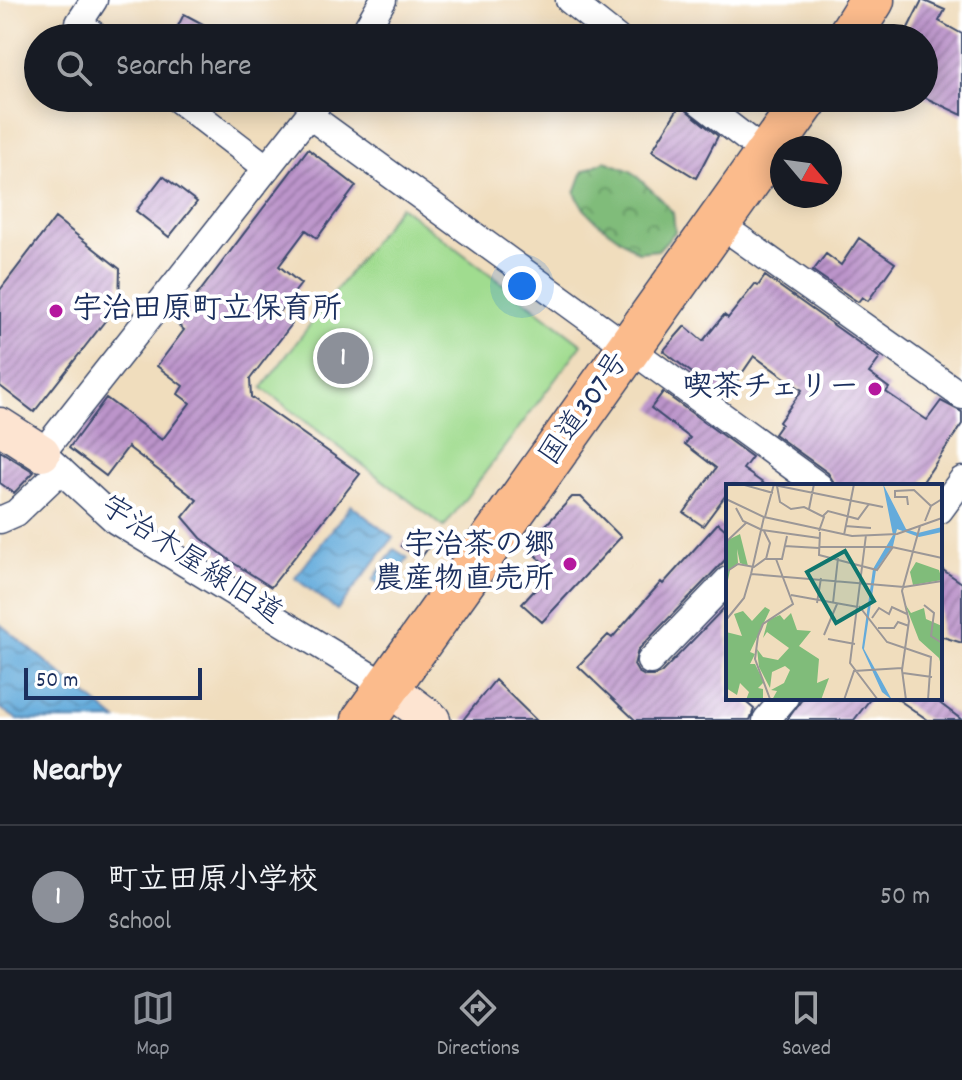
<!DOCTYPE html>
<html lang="en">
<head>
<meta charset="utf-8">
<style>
  :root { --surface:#171b24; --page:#20242c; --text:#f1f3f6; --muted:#9ea1a6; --line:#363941; --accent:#8c9099 }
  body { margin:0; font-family:Dekko,"Klee One",sans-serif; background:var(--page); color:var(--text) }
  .compass { position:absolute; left:770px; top:136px; width:72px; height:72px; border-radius:50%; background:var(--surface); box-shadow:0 4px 20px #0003; rotate:119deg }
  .scale { position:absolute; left:24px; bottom:20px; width:178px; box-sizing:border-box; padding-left:8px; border:4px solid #1b2f5e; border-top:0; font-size:22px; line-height:28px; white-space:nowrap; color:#1b2f5e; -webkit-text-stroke:6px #fff; paint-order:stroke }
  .you { position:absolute; left:522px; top:286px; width:28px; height:28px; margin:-20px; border:6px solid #fff; border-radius:50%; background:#1a73e8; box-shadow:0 0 0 12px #1a73e833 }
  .badge { display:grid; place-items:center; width:52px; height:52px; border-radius:50%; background:var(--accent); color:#fff; font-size:26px; font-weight:700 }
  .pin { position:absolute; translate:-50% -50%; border:4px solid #fff; box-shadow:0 2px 8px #0006 }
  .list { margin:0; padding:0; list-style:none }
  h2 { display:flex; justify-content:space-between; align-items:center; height:104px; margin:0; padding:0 32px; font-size:34px }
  h2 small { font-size:26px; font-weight:400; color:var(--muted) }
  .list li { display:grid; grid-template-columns:52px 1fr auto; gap:24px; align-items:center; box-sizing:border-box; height:144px; padding:0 32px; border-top:2px solid var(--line) }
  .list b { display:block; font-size:30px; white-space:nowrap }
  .list p { margin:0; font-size:26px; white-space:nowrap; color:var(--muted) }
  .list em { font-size:26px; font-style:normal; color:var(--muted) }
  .icon { flex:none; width:44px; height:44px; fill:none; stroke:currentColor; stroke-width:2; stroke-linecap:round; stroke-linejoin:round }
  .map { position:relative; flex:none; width:962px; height:720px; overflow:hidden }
  .search { position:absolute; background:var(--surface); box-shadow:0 4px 20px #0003; left:24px; right:24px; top:24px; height:88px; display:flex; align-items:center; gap:20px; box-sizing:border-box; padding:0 28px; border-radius:44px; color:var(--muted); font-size:30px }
  .sheet { height:248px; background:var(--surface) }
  nav { display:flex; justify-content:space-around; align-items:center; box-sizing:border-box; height:112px; border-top:2px solid var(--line); background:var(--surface); font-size:22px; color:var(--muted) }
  nav a { display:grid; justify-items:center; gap:4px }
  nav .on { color:var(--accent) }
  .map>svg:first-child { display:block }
  .forest { fill:url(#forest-crowns); stroke:#4e766c; stroke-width:2 }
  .park { fill:#a0dc8f; stroke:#5e8676; stroke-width:2 }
  .water { fill:url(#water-waves); stroke:#406d9c; stroke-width:2 }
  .building { fill:url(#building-hatch) }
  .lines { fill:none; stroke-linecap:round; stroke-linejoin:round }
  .street-casing { stroke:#3b496c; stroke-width:29 }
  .secondary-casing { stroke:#3b496c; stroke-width:39 }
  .highway-casing { stroke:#3b496c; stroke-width:47 }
  .street { stroke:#fff; stroke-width:26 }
  .secondary { stroke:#fde4d1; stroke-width:36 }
  .highway { stroke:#fbbb8c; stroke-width:44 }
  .poi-dot { fill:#b5179e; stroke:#fff; stroke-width:3 }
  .labels { text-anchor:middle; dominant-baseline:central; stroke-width:8; stroke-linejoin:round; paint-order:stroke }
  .poi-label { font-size:30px; font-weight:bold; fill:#1b2f5e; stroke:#fff; text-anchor:end }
  .street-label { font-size:30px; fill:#1b2f5e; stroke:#fff }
  .inset-road { fill:none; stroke:#9b9797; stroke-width:2 }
  .view { fill:#0f766e; fill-opacity:0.15; stroke:#0f766e; stroke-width:4 }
  .inset-edge { fill:none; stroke:#1b2f5e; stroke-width:4 }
</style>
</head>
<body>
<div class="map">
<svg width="962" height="720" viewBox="0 0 962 720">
  <defs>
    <pattern id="forest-crowns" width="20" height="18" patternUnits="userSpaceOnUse" patternTransform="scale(2)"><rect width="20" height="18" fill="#80bc7a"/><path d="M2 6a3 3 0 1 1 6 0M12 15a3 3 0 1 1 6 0" fill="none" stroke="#689967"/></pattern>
    <pattern id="water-waves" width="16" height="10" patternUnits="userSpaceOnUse" patternTransform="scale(2)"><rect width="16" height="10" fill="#64abdb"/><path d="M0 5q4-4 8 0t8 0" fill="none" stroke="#528cb5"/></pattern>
    <pattern id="building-hatch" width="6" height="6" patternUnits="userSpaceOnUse" patternTransform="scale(2)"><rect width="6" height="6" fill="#bc94ca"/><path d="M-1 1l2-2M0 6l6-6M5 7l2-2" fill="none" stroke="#9879a7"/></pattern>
  </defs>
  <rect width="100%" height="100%" fill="#fff"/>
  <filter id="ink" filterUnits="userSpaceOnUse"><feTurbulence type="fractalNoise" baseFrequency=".0125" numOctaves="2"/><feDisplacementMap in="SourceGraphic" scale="16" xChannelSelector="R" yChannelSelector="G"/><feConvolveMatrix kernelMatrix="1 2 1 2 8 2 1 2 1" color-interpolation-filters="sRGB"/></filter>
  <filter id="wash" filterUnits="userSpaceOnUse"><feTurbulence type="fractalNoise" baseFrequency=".006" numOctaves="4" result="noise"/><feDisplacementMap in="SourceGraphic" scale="32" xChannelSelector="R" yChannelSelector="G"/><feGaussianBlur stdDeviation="1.8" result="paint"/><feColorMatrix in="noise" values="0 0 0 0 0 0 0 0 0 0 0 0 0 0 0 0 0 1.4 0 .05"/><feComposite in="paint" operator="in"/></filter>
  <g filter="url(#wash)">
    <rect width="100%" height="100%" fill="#f0ddbd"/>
    <path class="forest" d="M 605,161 L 631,171 L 662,200 L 673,213 L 675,232 L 658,250 L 638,252 L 597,222 L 584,209 L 575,193 L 583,171 Z"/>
    <path class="park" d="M 400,206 L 582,344 L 444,527 L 262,388 Z"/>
    <path class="water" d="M 351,505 L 393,538 L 337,610 L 295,578 Z
      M 394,549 L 408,558 L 387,589 L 373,580 Z
      M 0,624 L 117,720 L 18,720 L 0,708 Z"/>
    <g id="blocks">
      <path class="building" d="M 922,0 L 945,10 L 939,21 L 962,34 L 962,115 L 924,97 L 924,38 L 903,38 Z
        M 184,14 L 229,38 L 172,38 Z
        M 680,105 L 718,136 L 696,178 L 652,151 Z
        M 308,149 L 356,186 L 317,238 L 306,230 L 279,266 L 301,284 L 278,313 L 292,324 L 250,379 L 251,397 L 360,474 L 271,587 L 232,562 L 201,538 L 183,517 L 197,500 L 128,447 L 106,476 L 69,448 L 106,398 L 162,440 L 190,403 L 178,394 L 183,386 L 157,366 L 184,330 L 176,323 Z
        M 163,176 L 197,202 L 169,237 L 136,211 Z
        M 55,218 L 120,269 L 119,303 L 34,412 L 0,386 L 0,290 Z
        M 859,238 L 895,263 L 868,301 L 862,297 L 858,302 L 813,271 L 826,254 L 841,265 Z
        M 765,276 L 880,358 L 869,373 L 889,388 L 886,392 L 927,420 L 941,401 L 962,412 L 962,424 L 920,486 L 836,486 L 828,473 L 774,434 L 781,424 L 779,422 L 802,390 L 754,356 L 734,385 L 727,381 L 719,393 L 663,351 L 685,326 L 703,341 L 724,315 L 728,318 L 755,284 L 758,286 Z
        M 663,392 L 752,457 L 743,469 L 767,486 L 728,486 L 728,492 L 703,526 L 684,513 L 716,468 L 685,444 L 690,438 L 651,408 Z
        M 0,451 L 34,472 L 14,493 L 0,483 Z
        M 572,497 L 581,497 L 621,537 L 542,622 L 522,604 L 552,571 L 531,551 L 531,541 Z
        M 718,523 L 728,532 L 728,557 L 638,650 L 634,665 L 638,672 L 645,676 L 654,676 L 661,673 L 724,608 L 728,611 L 728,698 L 741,698 L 754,709 L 750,720 L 635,720 L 578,666 L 608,635 L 612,638 L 661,582 L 663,584 Z
        M 412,531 L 431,544 L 420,559 L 401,546 Z
        M 940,568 L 962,583 L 962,643 L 940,636 Z
        M 495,680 L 536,720 L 463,720 Z
        M 803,698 L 871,698 L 854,720 L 787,720 Z
        M 896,698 L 933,698 L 962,720 L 928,720 Z"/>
    </g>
  </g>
  <g filter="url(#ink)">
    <use href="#blocks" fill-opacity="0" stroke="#3b496c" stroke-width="2"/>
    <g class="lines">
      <g class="street-casing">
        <path id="street" d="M 94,0 L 79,23 L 98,38
          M 569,0 L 617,38
          M 361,38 L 383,0
          M 176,98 L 267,168
          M 322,98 L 42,453 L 116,521 L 388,687
          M 694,98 L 768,155
          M 310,116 L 819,486
          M 718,223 L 962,396
          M 940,510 L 962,480
          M 0,520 L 16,513 L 61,470
          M 650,661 L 728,580
          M 766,720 L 785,698"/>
      </g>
      <g class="secondary-casing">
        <path id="secondary" d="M 0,426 L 42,453
          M 388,687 L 432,720"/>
      </g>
      <g class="highway-casing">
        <path id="highway" d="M 848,38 L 872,0
          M 364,720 L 807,98"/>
      </g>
      <use href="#street" class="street"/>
      <use href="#secondary" class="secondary"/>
      <use href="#highway" class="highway"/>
    </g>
  </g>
  <g class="poi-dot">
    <circle cx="56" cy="311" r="8"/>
    <circle cx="875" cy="389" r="8"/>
    <circle cx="570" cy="564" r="8"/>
  </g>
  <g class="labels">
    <g class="poi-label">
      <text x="72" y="311" text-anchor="start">宇治田原町立保育所</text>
      <text x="859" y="389">喫茶チェリー</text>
      <text x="554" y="547">宇治茶の郷<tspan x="554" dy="34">農産物直売所</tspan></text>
    </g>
    <g class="street-label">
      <text transform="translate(586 410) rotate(-55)">国道307号</text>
      <text transform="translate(190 562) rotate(33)">宇治木屋線旧道</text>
    </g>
  </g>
  <g transform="translate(726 484)">
    <rect width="216" height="216" fill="#f0ddbd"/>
    <path d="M 14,50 L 22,82 L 14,79 L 11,65 L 12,79 L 4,86 L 0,106 L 0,57 ZM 190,78 L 213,86 L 216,96 L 187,101 L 184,88 ZM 179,120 L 185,129 L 198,124 L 200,135 L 216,142 L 216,185 L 213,174 L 193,156 ZM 39,123 L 44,126 L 24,168 L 29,170 L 24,180 L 29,180 L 38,198 L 32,204 L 37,205 L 37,216 L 20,216 L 23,208 L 14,199 L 11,211 L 0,204 L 0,148 L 16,152 L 8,130 L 17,127 L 26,137 ZM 65,129 L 71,146 L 85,147 L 73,162 L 93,175 L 91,199 L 103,194 L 95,216 L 46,216 L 51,207 L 45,206 L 58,199 L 64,186 L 59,182 L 46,188 L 44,204 L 33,183 L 31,165 L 37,173 L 52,176 L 63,164 L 41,148 L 37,154 L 42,136 L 54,131 L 58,136 Z" fill="#80bc7a"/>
    <path d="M 157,0 L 180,45 L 192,49 L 216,43 L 216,48 L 193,53 L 171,45 L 167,62 L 150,86 L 138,165 L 166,216 L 156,208 L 136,164 L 147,85 L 167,51 Z" fill="#64abdb"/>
    <path class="inset-road" d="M 15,0 L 47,9M 48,1 L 157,23M 51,2 L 54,18 L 65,25 L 78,23 L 98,33 L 93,47M 0,15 L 38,33 L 25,90M 182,21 L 181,13 L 169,13 L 169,7 L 188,6 L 205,22M 10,24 L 17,37 L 36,46 L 93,54M 83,25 L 88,0M 97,32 L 102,27 L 132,35 L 143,20M 38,33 L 126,52 L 171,50 L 216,34M 39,33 L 48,0M 199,37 L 205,22 L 216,15M 119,42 L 145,44M 38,47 L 44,59 L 40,75M 94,48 L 93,71 L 151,86 L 167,63M 118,51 L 128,0M 140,51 L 124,179 L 152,216M 0,58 L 20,39M 58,62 L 93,64M 93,63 L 166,63 L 216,74M 0,88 L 12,80 L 28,83 L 39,75 L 56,75 L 61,52M 65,111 L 132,123M 91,119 L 95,94M 107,119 L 112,74M 198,121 L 208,129 L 205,152 L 216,159M 133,122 L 161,158 L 205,173 L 202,216M 146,134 L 153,124 L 163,130 L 166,123 L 181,130M 0,136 L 18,114 L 25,90 L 178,103 L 216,97M 152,144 L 168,144 L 172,138 L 183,142M 98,151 L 111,120M 102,155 L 129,160M 177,189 L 206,193M 44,215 L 29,175 L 32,152 L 37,140 L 67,120 L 50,75M 118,216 L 128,187 L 176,184M 180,216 L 176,186 L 183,137 L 176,107 L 194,42"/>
    <path class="view" d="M 119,67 L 148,117 L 110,139 L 81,88 Z"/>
    <rect width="216" height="216" class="inset-edge"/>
  </g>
</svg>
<svg class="compass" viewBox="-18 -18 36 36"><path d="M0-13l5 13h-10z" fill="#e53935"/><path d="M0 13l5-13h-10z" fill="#9ea1a6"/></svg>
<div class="scale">50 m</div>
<div class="you"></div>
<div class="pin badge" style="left:343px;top:358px">1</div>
<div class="search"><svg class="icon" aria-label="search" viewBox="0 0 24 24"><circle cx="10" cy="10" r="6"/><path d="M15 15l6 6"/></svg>Search here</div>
</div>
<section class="sheet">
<h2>Nearby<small></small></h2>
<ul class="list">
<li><span class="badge">1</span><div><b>町立田原小学校</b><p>School</p></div><em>50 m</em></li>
</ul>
</section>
<nav>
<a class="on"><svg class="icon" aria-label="map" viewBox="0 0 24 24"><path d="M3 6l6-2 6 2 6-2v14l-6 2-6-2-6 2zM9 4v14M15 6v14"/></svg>Map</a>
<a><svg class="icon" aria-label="directions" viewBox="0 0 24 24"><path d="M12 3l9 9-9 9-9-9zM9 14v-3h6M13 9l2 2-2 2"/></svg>Directions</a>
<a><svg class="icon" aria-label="saved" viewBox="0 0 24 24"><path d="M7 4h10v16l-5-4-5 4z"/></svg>Saved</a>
</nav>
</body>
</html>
